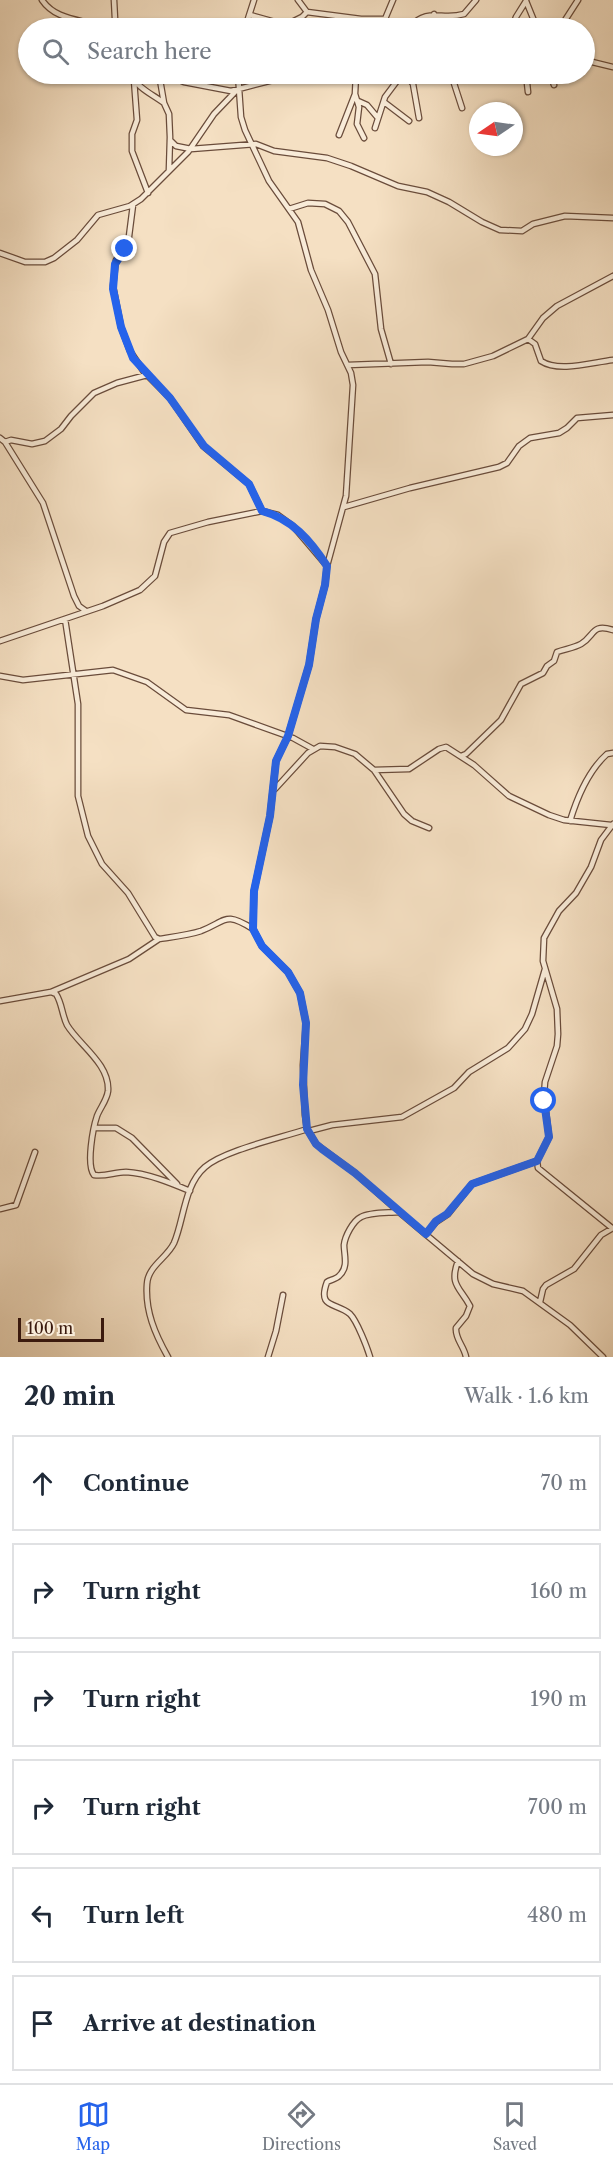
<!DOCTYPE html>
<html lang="en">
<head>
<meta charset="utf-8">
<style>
  :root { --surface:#fff; --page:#f6f6f7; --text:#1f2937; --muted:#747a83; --line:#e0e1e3; --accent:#2563eb }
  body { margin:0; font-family:"Libre Caslon Text",serif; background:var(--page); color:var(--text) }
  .compass { position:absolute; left:469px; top:102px; width:54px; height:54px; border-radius:50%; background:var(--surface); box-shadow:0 2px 4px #0004; rotate:257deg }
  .scale { position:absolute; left:18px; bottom:15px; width:86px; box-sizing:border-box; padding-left:6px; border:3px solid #3b1a0e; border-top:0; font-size:16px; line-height:21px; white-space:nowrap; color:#3b1a0e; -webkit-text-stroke:4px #f8ebd8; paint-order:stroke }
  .stop { position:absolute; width:18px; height:18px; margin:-14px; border:4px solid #2563eb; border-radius:50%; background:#fff }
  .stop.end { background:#2563eb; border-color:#fff; box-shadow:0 2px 6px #0008 }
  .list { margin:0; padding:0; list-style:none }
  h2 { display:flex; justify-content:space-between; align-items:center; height:78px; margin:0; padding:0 24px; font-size:26px }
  h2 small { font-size:20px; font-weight:400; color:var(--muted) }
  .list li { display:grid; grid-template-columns:39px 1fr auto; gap:18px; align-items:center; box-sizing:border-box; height:96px; margin:0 12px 12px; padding:0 12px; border:2px solid var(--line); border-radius:0px }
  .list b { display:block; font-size:22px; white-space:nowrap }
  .list em { font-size:20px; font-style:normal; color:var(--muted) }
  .icon { flex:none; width:33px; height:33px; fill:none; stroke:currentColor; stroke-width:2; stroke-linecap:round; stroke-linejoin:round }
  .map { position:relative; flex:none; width:613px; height:1357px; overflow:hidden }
  .search { position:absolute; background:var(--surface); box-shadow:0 2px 4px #0004; left:18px; right:18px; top:18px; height:66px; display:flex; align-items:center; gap:15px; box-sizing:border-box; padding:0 21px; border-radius:33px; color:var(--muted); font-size:22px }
  .sheet { height:726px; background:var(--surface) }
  nav { display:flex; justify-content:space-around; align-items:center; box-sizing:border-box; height:84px; border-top:2px solid var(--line); background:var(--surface); font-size:16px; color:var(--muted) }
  nav a { display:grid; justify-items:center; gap:3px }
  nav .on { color:var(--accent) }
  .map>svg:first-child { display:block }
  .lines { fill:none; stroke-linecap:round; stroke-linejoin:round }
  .minor-casing { stroke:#6a4c3b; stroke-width:7 }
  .minor { stroke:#f8ebd8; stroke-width:4.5 }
  .route { stroke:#2563eb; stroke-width:8 }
</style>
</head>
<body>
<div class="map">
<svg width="613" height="1357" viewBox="0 0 613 1357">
  <rect width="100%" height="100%" fill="#f5e0c3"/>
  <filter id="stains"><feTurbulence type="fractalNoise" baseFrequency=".00333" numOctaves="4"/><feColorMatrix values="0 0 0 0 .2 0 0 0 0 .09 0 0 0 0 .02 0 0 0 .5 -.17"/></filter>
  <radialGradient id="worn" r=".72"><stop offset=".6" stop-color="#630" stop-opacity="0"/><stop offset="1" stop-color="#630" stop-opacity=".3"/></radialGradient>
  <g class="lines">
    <g class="minor-casing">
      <path id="minor" d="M 42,0 C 56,21 83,19 105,28
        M 298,0 L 307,12 L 361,19 L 385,19
        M 526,1 L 537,28
        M 434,14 L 439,28
        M 250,15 L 286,25 L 302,17 L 307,12
        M 424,17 L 430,28
        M 112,28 L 115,19 L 114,0
        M 245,28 L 254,0
        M 386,28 L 385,19 L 393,0
        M 408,28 C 430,6 440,21 464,14 L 476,0
        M 512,28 L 516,17 L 526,1
        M 560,28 L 578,0
        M 584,60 L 613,67
        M 131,74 C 137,88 152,94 164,103
        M 159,74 L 164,103 L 169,114 L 170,137 L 169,170
        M 165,74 L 184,82 L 231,91 L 277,79 L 323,80 L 352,74
        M 238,74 L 241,117 L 245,130 L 269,181 L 298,222 L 311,270 L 328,310 L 341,352 L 351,373 L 353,385 L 346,496 L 327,566 L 325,585 L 316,619 L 309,665 L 288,736 L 276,761 L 270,816 L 254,891 L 253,929 L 262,946 L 288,972 L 300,993 L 306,1023 L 303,1065 L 305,1115 L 307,1129 L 316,1144 L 355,1173 L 399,1212 L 473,1274 L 493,1284 L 523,1291 L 570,1325 L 603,1357
        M 406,74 L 413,84 L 419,118
        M 451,74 L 462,108
        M 526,74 L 528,92
        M 550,74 L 554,85
        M 134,80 L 137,120 L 132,134 L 132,151 L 148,193
        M 355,94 L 359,107 L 357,124 L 364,138
        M 358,101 L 367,105 L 378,118
        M 384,102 L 409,121
        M 375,128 L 385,97 L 397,81 L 399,74
        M 339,135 L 355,94 L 356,74
        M 170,140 L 176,146 L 191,149 L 256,144 L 274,151 L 327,158 L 351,166 L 398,186 L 427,192 L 449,202 L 482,222 L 500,230 L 522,231 L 533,224 L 565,216 L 613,218
        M 133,205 L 128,244 L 116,260 L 113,286 L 121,327 L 130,351 L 144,372 L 170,398 L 203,446 L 249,484 L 262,511
        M 289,209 L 308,203 L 325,204 L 339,211 L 348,222 L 375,274 L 381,329 L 391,364
        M 0,253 L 25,262 L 45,262 L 54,258 L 77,240 L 98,215 L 130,206 L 141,199 L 188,152 L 214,114 L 236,91
        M 528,339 L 535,344 L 541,361 C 559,373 593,362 613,360
        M 348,365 L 428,362 L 452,364 L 464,364 L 493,356 L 528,339 L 543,318 L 557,306 L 613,276
        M 0,438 L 5,442 L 43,503 L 74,596 L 79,606 L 86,611
        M 5,442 L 11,440 L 32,444 L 45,441 L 61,429 L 71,416 L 94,393 L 117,383 L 147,375
        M 344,507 L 410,488 L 499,467 L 507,463 L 519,446 L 530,438 L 559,433 L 567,428 L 577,418 L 613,415
        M 65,619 L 78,704 L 78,796 L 88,836 L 102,864 L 128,893 L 155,937 L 159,939 C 172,937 189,935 201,931 C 227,921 224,911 253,929
        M 0,641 L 103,606 L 140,590 L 155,576 L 164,542 L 170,533 L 208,522 L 262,511 L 278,515 L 293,526 L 327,566
        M 0,676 L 23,680 L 113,670 L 147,682 L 186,710 L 229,715 L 293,738 L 313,749
        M 461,756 L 466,754 L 501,720 L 521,684 L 543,673 L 547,666 L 554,661 L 557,652 C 565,649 574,648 581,644 C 595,636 591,623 613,630
        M 374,770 L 409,769 L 439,749 L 446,747 L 474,765 L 509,796 L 549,815 L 564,820 L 611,825
        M 275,789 L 308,753 L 320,746 L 335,747 L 355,754 L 374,770 L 404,814 L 412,821 L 429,828
        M 570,821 C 577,798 589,770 607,754 L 613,753
        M 51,992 L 129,959 L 159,939
        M 0,1001 L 51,992 L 56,994 C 62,1003 62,1015 67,1025 C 79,1045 110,1064 108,1091 C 107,1100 100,1108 97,1116 C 93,1128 86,1165 94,1175 C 105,1177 115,1172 126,1172 C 147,1173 171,1183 190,1191
        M 95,1128 L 116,1128 L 132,1138 L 177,1184
        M 309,1131 L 332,1125 L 402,1117 L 454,1088 L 469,1072 L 508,1048 L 525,1029 L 532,1014 L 545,969
        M 537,1161 L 538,1168 L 612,1228
        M 0,1209 L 16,1205 L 35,1152
        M 426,1234 L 436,1222 L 448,1214 L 472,1184 L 537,1161 L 549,1137 L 544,1095 L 545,1082 L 557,1046 L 558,1034 L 557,1009 L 543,961 L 544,938 L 559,911 L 576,893 L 591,867 L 601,840 L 613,824
        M 458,1261 C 449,1285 460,1287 470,1306 L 466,1316 L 456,1328 C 455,1339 464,1346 466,1357
        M 540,1302 L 543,1289 L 546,1285 L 574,1269 L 601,1235 L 613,1228
        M 168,1357 C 155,1334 145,1311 147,1284 C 148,1266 167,1258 174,1243 C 184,1220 184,1185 205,1167 C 225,1150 281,1138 307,1129
        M 268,1357 L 276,1331 L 283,1295
        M 370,1357 C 367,1347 357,1321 350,1314 C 336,1302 317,1309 327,1282 C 330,1280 336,1279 339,1276 C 349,1267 344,1255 344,1245 C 345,1236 353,1221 361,1217 C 370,1212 388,1213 398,1212"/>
    </g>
    <use href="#minor" class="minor"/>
  </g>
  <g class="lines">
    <path class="route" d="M 125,249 L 115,264 L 113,289 L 121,327 L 133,358 L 170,398 L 204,446 L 249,484 L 262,511 C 292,519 310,540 327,566 L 325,585 L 316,619 L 309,665 L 288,736 L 276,761 L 270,816 L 254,891 L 253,929 L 262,946 L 288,972 L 300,993 L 306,1023 L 303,1085 L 307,1129 L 316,1144 L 322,1149 L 355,1173 L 426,1234 L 436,1221 L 447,1214 L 472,1184 L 537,1161 L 549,1137 L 544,1101"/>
  </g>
  <rect width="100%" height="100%" filter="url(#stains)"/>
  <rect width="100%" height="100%" fill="url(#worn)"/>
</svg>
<svg class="compass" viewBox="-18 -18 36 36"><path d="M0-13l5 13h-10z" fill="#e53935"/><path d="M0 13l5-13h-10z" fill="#747a83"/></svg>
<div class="scale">100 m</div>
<div class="stop" style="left:544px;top:1101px"></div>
<div class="stop end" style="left:125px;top:249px"></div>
<div class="search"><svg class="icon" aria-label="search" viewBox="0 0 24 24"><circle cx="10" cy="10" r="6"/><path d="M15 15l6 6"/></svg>Search here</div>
</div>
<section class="sheet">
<h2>20 min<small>Walk · 1.6 km</small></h2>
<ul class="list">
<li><svg class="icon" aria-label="ahead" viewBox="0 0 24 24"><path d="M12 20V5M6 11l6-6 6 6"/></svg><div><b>Continue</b></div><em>70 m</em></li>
<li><svg class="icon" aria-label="right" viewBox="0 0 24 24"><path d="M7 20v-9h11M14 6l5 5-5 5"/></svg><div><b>Turn right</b></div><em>160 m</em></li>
<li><svg class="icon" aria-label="right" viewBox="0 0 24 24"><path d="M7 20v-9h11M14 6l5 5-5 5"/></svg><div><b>Turn right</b></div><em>190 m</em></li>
<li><svg class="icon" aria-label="right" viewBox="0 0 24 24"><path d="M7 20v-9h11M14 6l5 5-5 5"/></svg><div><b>Turn right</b></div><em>700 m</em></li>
<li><svg class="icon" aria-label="left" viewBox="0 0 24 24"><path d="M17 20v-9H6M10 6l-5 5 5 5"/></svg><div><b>Turn left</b></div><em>480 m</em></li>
<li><svg class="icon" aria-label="arrive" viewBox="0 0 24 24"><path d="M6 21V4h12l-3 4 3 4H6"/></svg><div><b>Arrive at destination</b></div></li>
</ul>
</section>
<nav>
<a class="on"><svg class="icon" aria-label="map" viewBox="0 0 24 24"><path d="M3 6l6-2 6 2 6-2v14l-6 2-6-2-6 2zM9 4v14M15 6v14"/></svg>Map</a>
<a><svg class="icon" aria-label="directions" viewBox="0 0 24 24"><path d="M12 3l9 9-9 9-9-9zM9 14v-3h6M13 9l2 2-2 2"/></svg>Directions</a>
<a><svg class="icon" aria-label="saved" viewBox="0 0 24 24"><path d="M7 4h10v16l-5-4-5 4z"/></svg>Saved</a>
</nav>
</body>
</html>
